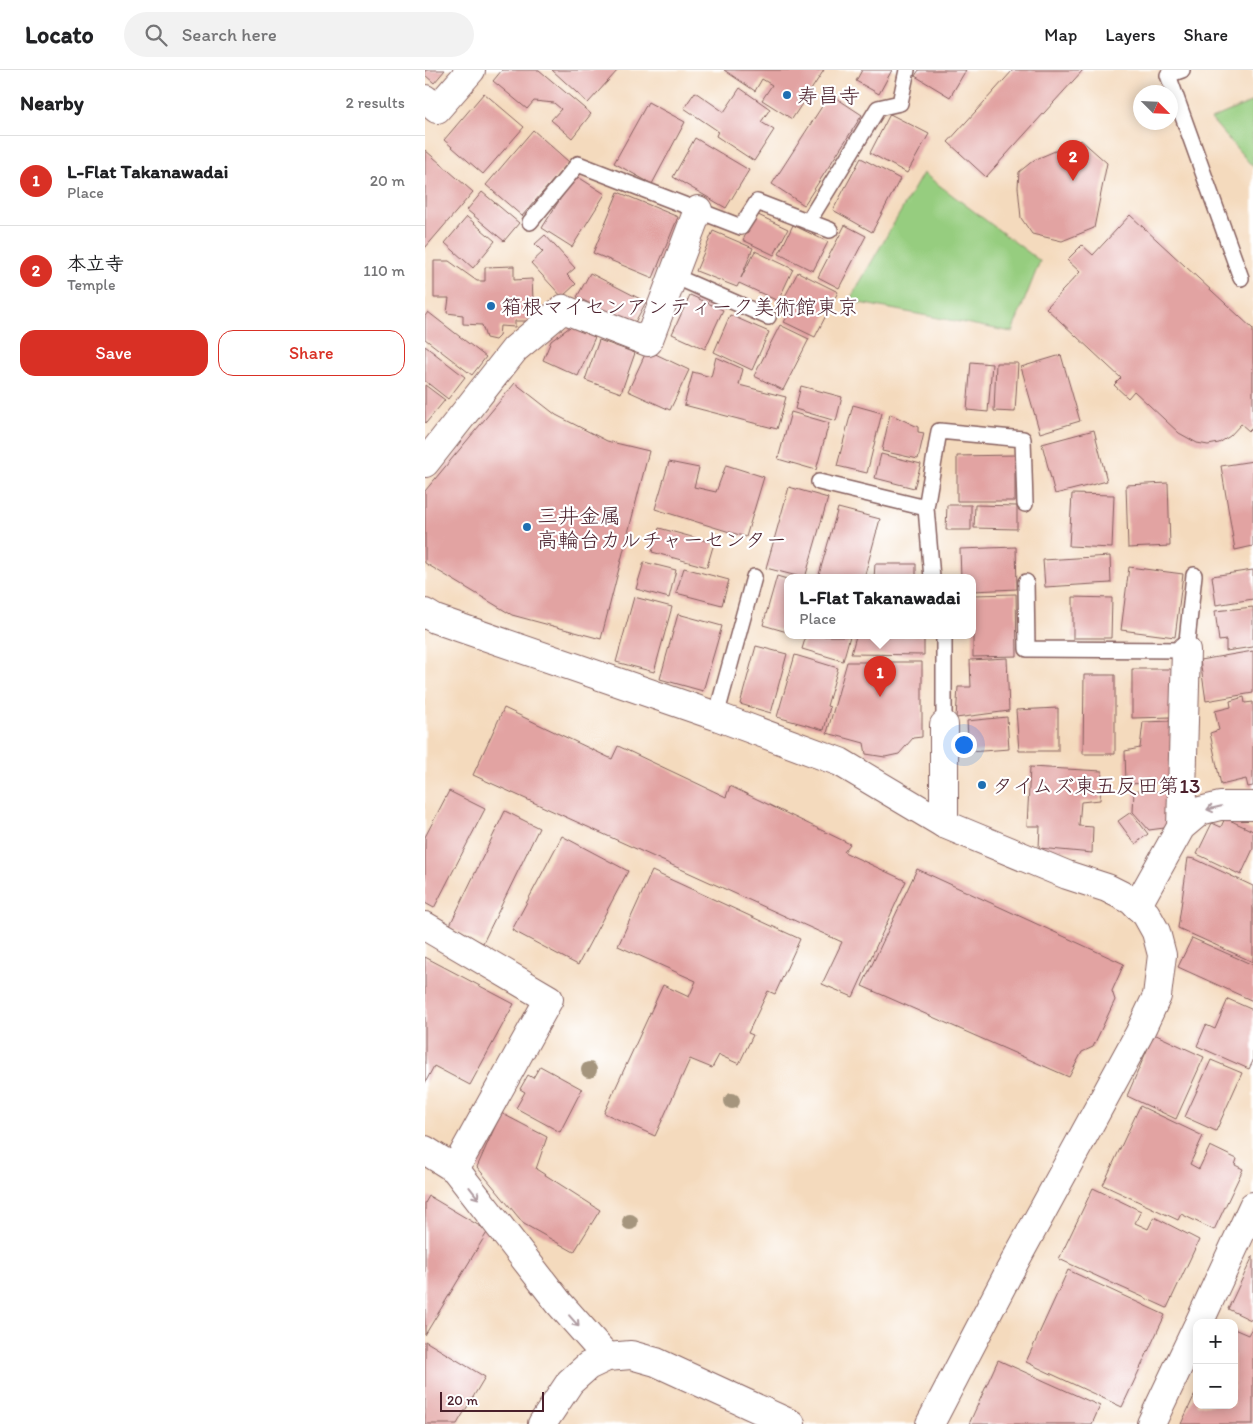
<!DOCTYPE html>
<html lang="en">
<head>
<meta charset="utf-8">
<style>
  :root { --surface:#fff; --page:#f2f2f2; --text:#202124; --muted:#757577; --line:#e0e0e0; --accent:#d93025 }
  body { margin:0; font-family:Itim,"Klee One",sans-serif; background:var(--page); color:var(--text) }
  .controls { position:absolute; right:15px; bottom:15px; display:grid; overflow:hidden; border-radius:10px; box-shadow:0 2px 12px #0003 }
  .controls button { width:45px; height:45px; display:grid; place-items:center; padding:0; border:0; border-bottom:1px solid var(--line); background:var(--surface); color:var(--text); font:25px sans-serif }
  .compass { position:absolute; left:708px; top:15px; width:45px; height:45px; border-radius:50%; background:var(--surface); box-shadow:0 2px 12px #0003; rotate:114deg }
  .scale { position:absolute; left:15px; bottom:12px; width:104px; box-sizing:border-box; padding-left:5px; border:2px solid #4a1f2b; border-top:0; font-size:14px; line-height:18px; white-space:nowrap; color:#4a1f2b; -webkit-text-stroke:4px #fff; paint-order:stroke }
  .you { position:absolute; left:538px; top:674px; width:18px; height:18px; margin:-12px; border:4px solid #fff; border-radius:50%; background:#1a73e8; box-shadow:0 0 0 8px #1a73e833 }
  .badge { display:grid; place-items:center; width:32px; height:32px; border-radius:50%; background:var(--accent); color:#fff; font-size:16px; font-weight:700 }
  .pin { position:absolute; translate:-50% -41px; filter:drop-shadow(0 1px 2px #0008) }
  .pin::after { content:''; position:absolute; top:26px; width:18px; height:15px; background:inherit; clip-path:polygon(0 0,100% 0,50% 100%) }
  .popup { position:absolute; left:359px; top:504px; width:192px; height:65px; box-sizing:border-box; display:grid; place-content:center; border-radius:10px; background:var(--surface); filter:drop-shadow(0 1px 4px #0005); font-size:16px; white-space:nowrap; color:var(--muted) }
  .popup b { font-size:19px; color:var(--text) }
  .popup::after { content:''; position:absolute; left:50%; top:100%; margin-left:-10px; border:10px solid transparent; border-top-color:var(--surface) }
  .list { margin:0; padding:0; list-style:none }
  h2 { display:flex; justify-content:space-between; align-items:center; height:65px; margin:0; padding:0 20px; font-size:21px }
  h2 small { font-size:16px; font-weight:400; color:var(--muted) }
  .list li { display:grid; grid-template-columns:32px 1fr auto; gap:15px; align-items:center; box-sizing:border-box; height:90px; padding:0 20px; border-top:1px solid var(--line) }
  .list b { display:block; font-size:19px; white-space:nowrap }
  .list p { margin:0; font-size:16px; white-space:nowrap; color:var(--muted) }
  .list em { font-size:16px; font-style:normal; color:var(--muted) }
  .actions { display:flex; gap:10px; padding:15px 20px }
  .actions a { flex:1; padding:11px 0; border:1px solid var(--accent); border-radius:15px; text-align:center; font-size:18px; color:var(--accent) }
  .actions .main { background:var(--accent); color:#fff }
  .icon { flex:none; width:28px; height:28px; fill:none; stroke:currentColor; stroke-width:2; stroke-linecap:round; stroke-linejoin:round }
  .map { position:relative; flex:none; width:828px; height:1354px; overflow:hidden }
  header { display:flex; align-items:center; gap:30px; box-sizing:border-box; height:70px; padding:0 25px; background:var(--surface); border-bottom:1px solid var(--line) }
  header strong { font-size:24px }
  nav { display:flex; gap:28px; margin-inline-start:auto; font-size:18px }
  .search { width:350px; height:45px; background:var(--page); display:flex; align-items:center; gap:12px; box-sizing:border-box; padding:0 18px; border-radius:28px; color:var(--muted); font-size:19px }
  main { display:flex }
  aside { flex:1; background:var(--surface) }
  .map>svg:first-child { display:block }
  .green { fill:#96cd7f; stroke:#707655 }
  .building { fill:#e2a3a2 }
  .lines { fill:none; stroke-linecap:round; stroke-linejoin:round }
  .service-casing { stroke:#86605e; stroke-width:18 }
  .minor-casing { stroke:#86605e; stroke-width:30 }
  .tertiary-casing { stroke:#86605e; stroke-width:30 }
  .service { stroke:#fff; stroke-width:15 }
  .minor { stroke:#fff; stroke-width:28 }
  .tertiary { stroke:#fff; stroke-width:28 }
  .tree { fill:#a5957d }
  .oneway { stroke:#ae9aa0 }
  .poi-dot { fill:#1f6fb2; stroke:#fff; stroke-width:2 }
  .labels { text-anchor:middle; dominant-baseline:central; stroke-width:4.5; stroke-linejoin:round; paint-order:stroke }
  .poi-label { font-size:21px; fill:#4a1f2b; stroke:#fff; text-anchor:start }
</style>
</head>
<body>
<header>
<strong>Locato</strong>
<div class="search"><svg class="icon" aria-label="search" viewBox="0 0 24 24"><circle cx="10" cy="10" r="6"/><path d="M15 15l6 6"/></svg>Search here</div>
<nav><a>Map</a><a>Layers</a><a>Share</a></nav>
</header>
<main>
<aside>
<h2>Nearby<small>2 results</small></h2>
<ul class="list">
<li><span class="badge">1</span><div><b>L-Flat Takanawadai</b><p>Place</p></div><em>20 m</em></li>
<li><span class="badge">2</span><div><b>本立寺</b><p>Temple</p></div><em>110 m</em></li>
</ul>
<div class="actions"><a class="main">Save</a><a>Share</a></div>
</aside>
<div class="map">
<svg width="828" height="1354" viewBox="0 0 828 1354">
  <rect width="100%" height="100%" fill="#fff"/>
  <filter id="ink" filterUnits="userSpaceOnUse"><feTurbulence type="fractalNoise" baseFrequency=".02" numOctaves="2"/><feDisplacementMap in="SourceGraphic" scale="10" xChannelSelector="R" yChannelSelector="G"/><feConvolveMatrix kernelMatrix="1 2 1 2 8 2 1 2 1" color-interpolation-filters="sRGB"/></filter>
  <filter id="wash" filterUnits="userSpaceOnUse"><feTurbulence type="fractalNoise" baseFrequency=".0096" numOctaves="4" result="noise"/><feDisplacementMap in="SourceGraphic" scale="20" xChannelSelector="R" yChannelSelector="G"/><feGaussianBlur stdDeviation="1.12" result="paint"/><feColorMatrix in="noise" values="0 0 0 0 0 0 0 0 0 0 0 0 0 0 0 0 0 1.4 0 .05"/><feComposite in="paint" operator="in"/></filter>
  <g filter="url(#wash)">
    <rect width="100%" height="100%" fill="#f4dabd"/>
    <path class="green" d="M 828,31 L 828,97 L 786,49 Z
      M 498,103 L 615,191 L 587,262 L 424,231 Z"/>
    <g id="blocks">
      <path class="building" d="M 0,0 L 20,0 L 9,13 L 0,5 Z
        M 77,0 L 114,0 L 166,44 L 147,68 L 126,50 L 136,39 L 129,33 L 109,31 L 102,39 L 68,11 Z
        M 127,0 L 193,0 L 163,33 Z
        M 299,0 L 399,0 L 367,49 L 337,30 L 347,15 L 337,9 L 330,21 Z
        M 437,0 L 467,0 L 454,24 L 431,11 Z
        M 494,0 L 541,0 L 525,27 L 490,6 Z
        M 588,0 L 658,0 L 561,107 L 523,72 Z
        M 315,18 L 345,39 L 336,52 L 349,60 L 329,91 L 291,66 L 293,61 L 259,38 L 270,22 L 299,42 Z
        M 59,23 L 99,57 L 58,104 L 19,70 Z
        M 405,24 L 437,45 L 379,135 L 347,114 Z
        M 223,32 L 260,52 L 227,114 L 189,93 Z
        M 465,44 L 504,64 L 482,103 L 445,83 Z
        M 108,60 L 144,92 L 97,146 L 61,115 Z
        M 270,68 L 324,100 L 301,138 L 248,107 Z
        M 656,70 L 682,93 L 669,158 L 637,171 L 607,164 L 596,148 L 593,117 L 594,102 L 609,90 Z
        M 0,80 L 48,122 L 0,178 Z
        M 436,88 L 475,109 L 447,162 L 408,140 Z
        M 150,105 L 180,124 L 147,177 L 117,158 Z
        M 57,122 L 94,153 L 79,171 L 42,140 Z
        M 193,122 L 253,147 L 228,208 L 168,183 Z
        M 331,144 L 363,159 L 349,185 L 318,170 Z
        M 705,145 L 828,259 L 828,357 L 824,361 L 816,354 L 805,366 L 794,373 L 783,375 L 772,373 L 754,363 L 709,321 L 703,328 L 689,315 L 696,308 L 621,238 L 655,202 L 642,190 L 657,175 L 668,185 Z
        M 42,147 L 70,171 L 48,198 L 20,173 Z
        M 368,155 L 403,172 L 388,201 L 354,184 Z
        M 420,155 L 441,166 L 414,218 L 393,207 Z
        M 288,161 L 328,178 L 316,208 L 330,181 L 368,199 L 353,231 L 314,213 L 312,217 L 271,201 Z
        M 120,165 L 150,198 L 142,205 L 151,214 L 137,227 L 106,193 L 118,182 L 110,174 Z
        M 9,191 L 24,191 L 52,211 L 60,211 L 60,197 L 89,196 L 89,210 L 107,209 L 109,251 L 90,251 L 90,257 L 75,256 L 74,266 L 70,270 L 61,268 L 57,255 L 38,254 L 38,245 L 22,243 L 24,228 L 9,228 Z
        M 373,202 L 413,222 L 390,267 L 359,252 L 367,239 L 357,232 Z
        M 165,203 L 221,232 L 208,256 L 152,227 Z
        M 265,225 L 298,240 L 280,279 L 247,264 Z
        M 3,242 L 61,287 L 47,305 L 0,269 L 0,246 Z
        M 305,245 L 344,262 L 327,300 L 289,282 Z
        M 355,255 L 384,269 L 358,320 L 329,306 Z
        M 145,257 L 170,267 L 153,306 L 118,290 L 126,271 Z
        M 174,270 L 210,283 L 196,323 L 160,310 Z
        M 0,276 L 40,307 L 23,329 L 0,311 Z
        M 222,280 L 264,300 L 245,340 L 203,321 Z
        M 636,285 L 655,351 L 615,363 L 596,297 Z
        M 291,287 L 318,299 L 314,315 L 361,327 L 352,359 L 259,335 L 268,302 L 286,307 Z
        M 546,292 L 567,294 L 563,342 L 542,340 Z
        M 571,293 L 593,293 L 590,342 L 569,341 Z
        M 90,313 L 131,345 L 182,371 L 224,381 L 176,569 L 87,545 L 0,493 L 0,421 Z
        M 0,315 L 20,330 L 1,353 L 0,352 Z
        M 376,316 L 417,327 L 411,351 L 370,339 Z
        M 428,335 L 457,343 L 442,403 L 412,396 Z
        M 366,342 L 404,353 L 391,400 L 353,389 Z
        M 465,344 L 493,357 L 493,362 L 499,363 L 493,389 L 457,381 Z
        M 669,360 L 682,411 L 630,424 L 617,374 Z
        M 456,384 L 496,394 L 489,418 L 450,408 Z
        M 590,385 L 590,431 L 532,431 L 532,386 Z
        M 828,391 L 828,476 L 810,480 L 796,396 Z
        M 244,392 L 274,398 L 269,417 L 291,422 L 301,395 L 339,407 L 321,467 L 230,439 Z
        M 743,413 L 745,476 L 703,478 L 701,415 Z
        M 364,417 L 403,428 L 380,508 L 341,498 Z
        M 647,424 L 689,425 L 687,478 L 644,476 Z
        M 522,435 L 546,435 L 546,460 L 521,460 Z
        M 550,435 L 592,436 L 592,459 L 549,458 Z
        M 413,438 L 455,449 L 439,508 L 393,508 Z
        M 234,458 L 289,473 L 282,497 L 227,482 Z
        M 591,477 L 592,519 L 548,521 L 548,508 L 536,508 L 535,479 Z
        M 685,486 L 686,513 L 620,517 L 618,490 Z
        M 219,492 L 251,500 L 244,528 L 211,519 Z
        M 450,494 L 491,494 L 491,508 L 449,508 Z
        M 704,497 L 758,504 L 750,567 L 696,560 Z
        M 259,498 L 304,510 L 297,535 L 251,523 Z
        M 828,500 L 828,529 L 791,535 L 787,506 Z
        M 352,506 L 362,509 L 362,562 L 338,555 Z
        M 591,524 L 592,586 L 548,587 L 548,525 Z
        M 209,527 L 247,537 L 229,602 L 191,592 Z
        M 648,527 L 687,528 L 686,568 L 648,568 Z
        M 828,537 L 828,577 L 801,581 L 801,570 L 794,571 L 790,541 Z
        M 253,544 L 297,556 L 278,621 L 235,609 Z
        M 381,566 L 425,566 L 418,591 L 377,579 Z
        M 431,566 L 499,566 L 499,585 L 426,584 Z
        M 331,576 L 362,584 L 346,643 L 315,634 Z
        M 828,581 L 828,623 L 781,631 L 775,590 Z
        M 370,585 L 413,598 L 402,636 L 405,637 L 399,660 L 352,647 Z
        M 582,588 L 584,641 L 531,648 L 533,617 L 546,617 L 545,590 Z
        M 422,592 L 497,592 L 497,667 L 488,668 L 474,684 L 460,687 L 441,684 L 439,673 L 402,663 Z
        M 707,599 L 747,599 L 747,647 L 707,648 Z
        M 659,605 L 690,605 L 690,684 L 658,684 Z
        M 819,627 L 820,633 L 828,632 L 828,716 L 823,717 L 821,709 L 796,715 L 785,663 L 794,660 L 790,641 L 806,637 L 805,631 Z
        M 79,638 L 187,689 L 193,676 L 301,727 L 305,716 L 425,774 L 419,782 L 481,811 L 428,927 L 397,914 L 417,872 L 48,705 Z
        M 633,638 L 633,681 L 594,681 L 591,640 Z
        M 582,647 L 584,679 L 544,682 L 542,651 Z
        M 746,651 L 747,712 L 701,714 L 700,681 L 715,678 L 718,652 Z
        M 605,697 L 677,701 L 675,730 L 656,732 L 654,756 L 668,757 L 667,783 L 614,778 L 615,756 L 602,756 Z
        M 24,721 L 60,739 L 9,838 L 0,833 L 0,767 Z
        M 709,721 L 749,722 L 747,757 L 724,760 L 708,742 Z
        M 80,741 L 114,758 L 58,873 L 24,857 Z
        M 706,742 L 723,764 L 710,774 L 693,751 Z
        M 800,748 L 828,761 L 828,779 L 816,805 L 772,784 L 787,753 L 796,757 Z
        M 137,766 L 203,801 L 153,895 L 87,860 Z
        M 763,788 L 770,789 L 828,816 L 828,892 L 753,858 Z
        M 492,799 L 699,894 L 687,921 L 690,930 L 668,977 L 657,982 L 644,1007 L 437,916 Z
        M 227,801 L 375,869 L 350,924 L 343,921 L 323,963 L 328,965 L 314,994 L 294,985 L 287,998 L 265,989 L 230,1066 L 179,1043 L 238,915 L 264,927 L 271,911 L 193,876 Z
        M 767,868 L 828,895 L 828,931 L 753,897 Z
        M 0,887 L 89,934 L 45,1015 L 9,996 L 0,1013 Z
        M 803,929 L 828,940 L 828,991 L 824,999 L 772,976 L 781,955 L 790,959 Z
        M 729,964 L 779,987 L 751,1049 L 702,1026 Z
        M 786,990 L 817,1003 L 791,1061 L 760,1047 Z
        M 115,996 L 157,1019 L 135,1062 L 91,1038 L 100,1022 L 95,1019 L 103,1005 L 108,1008 Z
        M 715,1036 L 778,1066 L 765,1094 L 774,1099 L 785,1076 L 812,1089 L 810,1095 L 818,1099 L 789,1160 L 756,1144 L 753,1150 L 678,1115 Z
        M 76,1043 L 122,1067 L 111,1099 L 175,1140 L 149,1182 L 99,1154 L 52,1097 Z
        M 668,1118 L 716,1141 L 710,1153 L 723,1159 L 729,1147 L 774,1170 L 742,1238 L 634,1189 Z
        M 4,1126 L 63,1161 L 0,1265 L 0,1133 Z
        M 828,1186 L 828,1251 L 803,1239 Z
        M 643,1200 L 740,1245 L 697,1337 L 601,1292 Z
        M 828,1256 L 828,1354 L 756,1354 L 772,1320 L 772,1335 L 809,1335 L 809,1259 L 823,1265 Z
        M 0,1271 L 60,1307 L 32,1354 L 0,1354 Z
        M 573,1290 L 675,1336 L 667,1354 L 544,1354 Z"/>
    </g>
  </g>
  <g filter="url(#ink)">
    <use href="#blocks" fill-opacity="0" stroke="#86605e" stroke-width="1"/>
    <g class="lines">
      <g class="service-casing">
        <path id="service" d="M 757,0 L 743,5 L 816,208
          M 105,152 L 153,94 L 316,157 L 332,132 L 405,160
          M 383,152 L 453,38 L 475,33 L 482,0
          M 249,206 L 343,247
          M 394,412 L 501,438 L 514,361 L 598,369 L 600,434
          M 501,438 L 507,508
          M 601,512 L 602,579 L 761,580 L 769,505
          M 519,566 L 519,655
          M 291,646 L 329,507"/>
      </g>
      <g class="minor-casing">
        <path id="minor" d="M 0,29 L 12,39 L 46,0
          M 0,393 L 90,279 L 138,239 L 223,272 L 273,140
          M 519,754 L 519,655
          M 756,757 L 761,580
          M 712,836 L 756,757 L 775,741 L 795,736 L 828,736
          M 0,856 L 124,929 L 30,1099
          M 0,1080 L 30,1099 L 134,1233 L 182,1287
          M 774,1253 L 828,1136
          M 726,1354 L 772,1257"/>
      </g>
      <g class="tertiary-casing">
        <path id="tertiary" d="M 0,543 L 10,549 L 291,646 L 415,692 L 519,754 L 642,805 L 682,818 L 706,830 L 721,844 L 731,862 L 737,885 L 732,926 L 714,964 L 583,1204 L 505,1354
          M 117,1354 L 145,1312 L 163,1296 L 182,1287 L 206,1285 L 231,1292 L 366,1354"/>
      </g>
      <use href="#service" class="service"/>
      <use href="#minor" class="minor"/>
      <use href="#tertiary" class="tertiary"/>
    </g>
    <g class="tree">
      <circle cx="164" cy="1000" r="8"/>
      <circle cx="307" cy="1031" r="8"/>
      <circle cx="205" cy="1152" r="8"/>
    </g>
    <defs><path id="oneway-shaft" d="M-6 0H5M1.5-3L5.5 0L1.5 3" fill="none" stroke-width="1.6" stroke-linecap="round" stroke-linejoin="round" transform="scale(1.25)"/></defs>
    <g class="oneway">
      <use href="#oneway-shaft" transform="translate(789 738) rotate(167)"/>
      <use href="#oneway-shaft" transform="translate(49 1123) rotate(52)"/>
      <use href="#oneway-shaft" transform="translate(149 1251) rotate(49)"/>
    </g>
  </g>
  <g class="poi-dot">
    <circle cx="362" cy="25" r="5"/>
    <circle cx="66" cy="236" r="5"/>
    <circle cx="102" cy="457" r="5"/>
    <circle cx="557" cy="715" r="5"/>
  </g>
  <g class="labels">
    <g class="poi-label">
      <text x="372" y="25">寿昌寺</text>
      <text x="76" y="236">箱根マイセンアンティーク美術館東京</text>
      <text x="112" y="445">三井金属<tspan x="112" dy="24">高輪台カルチャーセンター</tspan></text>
      <text x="567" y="715">タイムズ東五反田第13</text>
    </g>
  </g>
</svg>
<div class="controls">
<button>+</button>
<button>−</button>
</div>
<svg class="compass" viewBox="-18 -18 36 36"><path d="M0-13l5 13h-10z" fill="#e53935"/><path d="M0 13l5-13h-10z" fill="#757577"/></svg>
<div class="scale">20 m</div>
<div class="you"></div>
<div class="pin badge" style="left:455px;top:627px">1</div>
<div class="popup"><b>L-Flat Takanawadai</b>Place</div>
<div class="pin badge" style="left:648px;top:111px">2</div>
</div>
</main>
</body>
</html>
